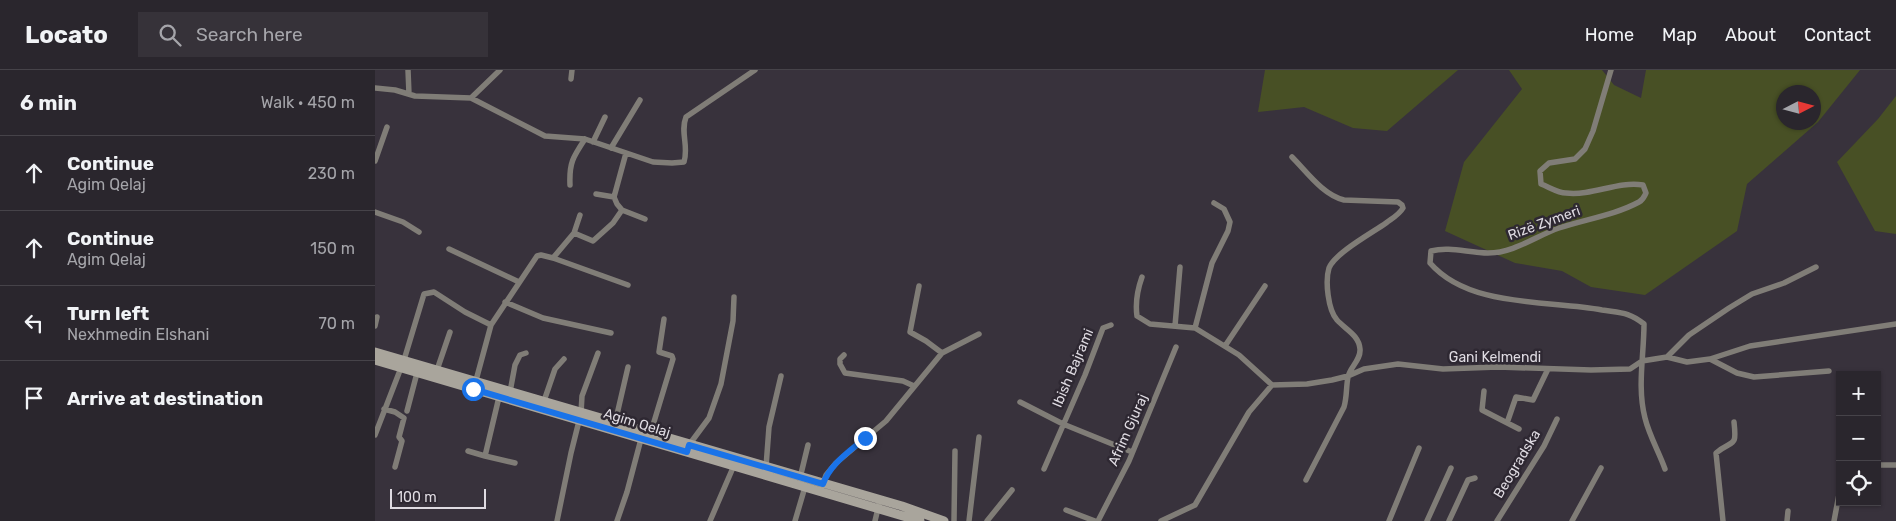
<!DOCTYPE html>
<html lang="en">
<head>
<meta charset="utf-8">
<style>
  :root { --surface:#2a262d; --page:#363239; --text:#f1f3f6; --muted:#a5a5aa; --line:#464349 }
  body { margin:0; font-family:Rubik,sans-serif; background:var(--page); color:var(--text) }
  .controls { position:absolute; right:15px; bottom:15px; display:grid; overflow:hidden; border-radius:0px; box-shadow:0 1px 4px #0004 }
  .controls button { width:45px; height:45px; display:grid; place-items:center; padding:0; border:0; border-bottom:1px solid var(--line); background:var(--surface); color:var(--text); font:25px sans-serif }
  .compass { position:absolute; left:1401px; top:15px; width:45px; height:45px; border-radius:50%; background:var(--surface); box-shadow:0 1px 4px #0004; rotate:84deg }
  .scale { position:absolute; left:15px; bottom:12px; width:96px; box-sizing:border-box; padding-left:5px; border:2px solid #dfdbe2; border-top:0; font-size:14px; line-height:18px; white-space:nowrap; color:#dfdbe2; -webkit-text-stroke:4px #2e2832; paint-order:stroke }
  .stop { position:absolute; width:15px; height:15px; margin:-11px; border:4px solid #1a73e8; border-radius:50%; background:#fff }
  .stop.end { background:#1a73e8; border-color:#fff; box-shadow:0 1px 5px #0008 }
  .list { margin:0; padding:0; list-style:none }
  h2 { display:flex; justify-content:space-between; align-items:center; height:65px; margin:0; padding:0 20px; font-size:21px }
  h2 small { font-size:16px; font-weight:400; color:var(--muted) }
  .list li { display:grid; grid-template-columns:32px 1fr auto; gap:15px; align-items:center; box-sizing:border-box; height:75px; padding:0 20px; border-top:1px solid var(--line) }
  .list b { display:block; font-size:19px; white-space:nowrap }
  .list p { margin:0; font-size:16px; white-space:nowrap; color:var(--muted) }
  .list em { font-size:16px; font-style:normal; color:var(--muted) }
  .icon { flex:none; width:28px; height:28px; fill:none; stroke:currentColor; stroke-width:2; stroke-linecap:round; stroke-linejoin:round }
  .map { position:relative; flex:none; width:1521px; height:451px; overflow:hidden }
  header { display:flex; align-items:center; gap:30px; box-sizing:border-box; height:70px; padding:0 25px; background:var(--surface); border-bottom:1px solid var(--line) }
  header strong { font-size:24px }
  nav { display:flex; gap:28px; margin-inline-start:auto; font-size:18px }
  .search { width:350px; height:45px; background:var(--page); display:flex; align-items:center; gap:12px; box-sizing:border-box; padding:0 18px; border-radius:0px; color:var(--muted); font-size:19px }
  main { display:flex }
  aside { flex:1; background:var(--surface) }
  .map>svg:first-child { display:block }
  .green { fill:#485025; fill-rule:evenodd }
  .lines { fill:none; stroke-linecap:round; stroke-linejoin:round }
  .street { stroke:#807d77; stroke-width:5.5 }
  .secondary { stroke:#a9a59c; stroke-width:9 }
  .route { stroke:#1a73e8; stroke-width:6 }
  .labels { text-anchor:middle; dominant-baseline:central; stroke-width:5; stroke-linejoin:round; paint-order:stroke }
  .street-label { font-size:14px; fill:#dfdbe2; stroke:#2e2832 }
</style>
</head>
<body>
<header>
<strong>Locato</strong>
<div class="search"><svg class="icon" aria-label="search" viewBox="0 0 24 24"><circle cx="10" cy="10" r="6"/><path d="M15 15l6 6"/></svg>Search here</div>
<nav><a>Home</a><a>Map</a><a>About</a><a>Contact</a></nav>
</header>
<main>
<aside>
<h2>6 min<small>Walk · 450 m</small></h2>
<ul class="list">
<li><svg class="icon" aria-label="ahead" viewBox="0 0 24 24"><path d="M12 20V5M6 11l6-6 6 6"/></svg><div><b>Continue</b><p>Agim Qelaj</p></div><em>230 m</em></li>
<li><svg class="icon" aria-label="ahead" viewBox="0 0 24 24"><path d="M12 20V5M6 11l6-6 6 6"/></svg><div><b>Continue</b><p>Agim Qelaj</p></div><em>150 m</em></li>
<li><svg class="icon" aria-label="left" viewBox="0 0 24 24"><path d="M17 20v-9H6M10 6l-5 5 5 5"/></svg><div><b>Turn left</b><p>Nexhmedin Elshani</p></div><em>70 m</em></li>
<li><svg class="icon" aria-label="arrive" viewBox="0 0 24 24"><path d="M6 21V4h12l-3 4 3 4H6"/></svg><div><b>Arrive at destination</b></div></li>
</ul>
</aside>
<div class="map">
<svg width="1521" height="451" viewBox="0 0 1521 451">
  <rect width="100%" height="100%" fill="#38323c"/>
  <path class="green" d="M 890,0 L 1083,0 L 1012,61 L 978,58 L 929,37 L 883,42 Z
    M 1134,0 L 1227,0 L 1239,15 L 1266,28 L 1271,0 L 1485,0 L 1443,52 L 1372,114 L 1362,161 L 1270,225 L 1216,217 L 1187,201 L 1140,193 L 1070,161 L 1089,92 L 1147,19 ZM 1408,22 L 1438,22 L 1438,52 L 1408,52 Z
    M 1521,26 L 1521,164 L 1500,161 L 1462,92 L 1503,49 Z"/>
  <g class="lines">
    <path class="street" d="M 33,0 L 34,24
      M 1236,0 L 1218,61 L 1210,79 L 1200,89 L 1174,93 L 1165,101 L 1166,114 C 1174,117 1183,123 1191,123 C 1218,126 1242,111 1268,115 L 1271,123 C 1269,127 1268,130 1264,132 C 1240,145 1211,149 1184,158 C 1161,166 1139,183 1113,183 C 1093,183 1075,176 1056,181 L 1055,193 C 1094,238 1173,230 1227,240 C 1246,243 1254,242 1269,254 C 1269,285 1262,317 1270,348 C 1274,365 1284,382 1290,399
      M 196,9 L 197,0
      M 0,18 L 20,20 L 40,26 L 96,28 L 170,66 L 210,69 L 278,92 L 297,93 L 309,92 C 314,76 305,62 311,47 L 380,0
      M 96,28 L 125,0
      M 218,72 L 230,47
      M 236,78 L 265,30
      M 917,87 C 932,102 948,125 969,130 L 1023,132 L 1027,135 L 1028,138 C 1024,145 1016,149 1011,153 C 997,163 960,183 954,198 C 950,211 953,240 962,250 C 970,259 984,265 985,279 C 986,290 975,297 973,307 C 971,317 972,327 969,337 L 931,410
      M 0,91 L 12,57
      M 195,115 C 194,93 198,87 210,69
      M 221,124 L 239,127
      M 239,127 L 251,83
      M 247,140 L 270,149
      M 0,142 L 28,152 L 44,162
      M 199,163 L 218,171 L 238,153 L 247,140 L 242,134 L 239,127
      M 74,179 L 144,212
      M 178,188 L 199,163 L 205,145
      M 767,207 C 762,221 760,232 762,246 L 775,254 L 820,258 L 864,285 L 897,315
      M 544,216 L 535,262 L 551,271 L 567,283
      M 130,232 L 168,248 L 236,263
      M 0,256 L 2,247
      M 800,256 L 805,197
      M 820,258 L 837,193 L 853,161 L 855,152 L 849,139 L 839,133
      M 850,276 L 890,216
      M 469,285 L 465,289 L 465,294 L 470,303 L 528,311 L 539,316
      M 1292,287 L 1314,265 L 1354,238 L 1377,224 L 1409,213 L 1441,197
      M 1335,289 L 1375,276 L 1521,254
      M 62,300 L 75,262
      M 100,314 L 116,255 L 162,186 L 166,185 L 178,188 L 253,215
      M 1109,321 L 1107,340 L 1144,359
      M 135,322 L 140,295 L 145,285 L 151,283
      M 169,331 L 180,299 L 189,289
      M 645,332 L 688,354 L 757,382
      M 9,339 L 20,342 L 29,348 L 24,367 L 27,371 L 20,397
      M 32,341 L 42,303
      M 240,353 L 253,297
      M 1132,353 L 1141,327 L 1158,330 L 1173,299
      M 0,365 L 29,290 L 49,224 L 59,222 L 90,242 L 116,255
      M 275,365 L 298,289 L 297,286 L 284,282 L 289,249
      M 314,375 L 334,348 L 346,314 L 358,251 L 359,227
      M 93,381 L 110,386 L 124,327
      M 110,386 L 140,393
      M 1502,395 L 1521,395
      M 391,397 L 394,357 L 406,306
      M 669,399 L 710,305 L 728,258 L 736,255
      M 425,408 L 433,375
      M 447,416 L 451,405 L 461,393 L 511,351 L 567,283 L 604,264
      M 691,440 L 720,451
      M 182,451 L 196,383 L 206,343 L 207,326 L 223,283
      M 242,451 L 252,422 L 266,369
      M 335,451 L 360,393
      M 420,451 L 430,417
      M 500,451 L 505,430
      M 579,451 L 580,381
      M 594,451 L 604,367
      M 612,451 L 637,420
      M 723,451 L 754,391 L 801,277
      M 786,451 L 820,435 L 874,342 L 897,315 L 932,314 L 957,310 L 973,306 L 989,299 L 1023,294 L 1068,299 L 1123,297 L 1216,300 L 1255,299 L 1267,291 L 1292,287 L 1312,292 L 1335,289 L 1362,303 L 1379,307 L 1454,301
      M 1014,451 L 1044,378
      M 1052,451 L 1076,398
      M 1074,451 L 1093,410 L 1100,408
      M 1122,451 L 1169,376 L 1182,349
      M 1197,451 L 1226,398
      M 1348,451 L 1341,383 C 1358,369 1362,379 1359,352
      M 1412,451 L 1413,441
      M 1459,451 L 1465,419"/>
    <path class="secondary" d="M 0,282 L 527,436 L 569,451
      M 0,290 L 545,451"/>
  </g>
  <g class="lines">
    <path class="route" d="M 98,319 L 312,382 L 314,375 L 448,414 C 455,394 474,382 490,368"/>
  </g>
  <g class="labels">
    <g class="street-label">
      <text transform="translate(1169 153) rotate(-20)">Rizë Zymeri</text>
      <text x="1120" y="287">Gani Kelmendi</text>
      <text transform="translate(698 298) rotate(-67)">Ibish Bajrami</text>
      <text transform="translate(262 353) rotate(17)">Agim Qelaj</text>
      <text transform="translate(753 360) rotate(-66)">Afrim Gjuraj</text>
      <text transform="translate(1142 394) rotate(-59)">Beogradska</text>
    </g>
  </g>
</svg>
<div class="controls">
<button>+</button>
<button>−</button>
<button><svg class="icon" aria-label="locate" viewBox="0 0 24 24"><circle cx="12" cy="12" r="6"/><path d="M12 2v4M12 18v4M2 12h4M18 12h4"/></svg></button>
</div>
<svg class="compass" viewBox="-18 -18 36 36"><path d="M0-13l5 13h-10z" fill="#e53935"/><path d="M0 13l5-13h-10z" fill="#a5a5aa"/></svg>
<div class="scale">100 m</div>
<div class="stop" style="left:98px;top:319px"></div>
<div class="stop end" style="left:490px;top:368px"></div>
</div>
</main>
</body>
</html>
